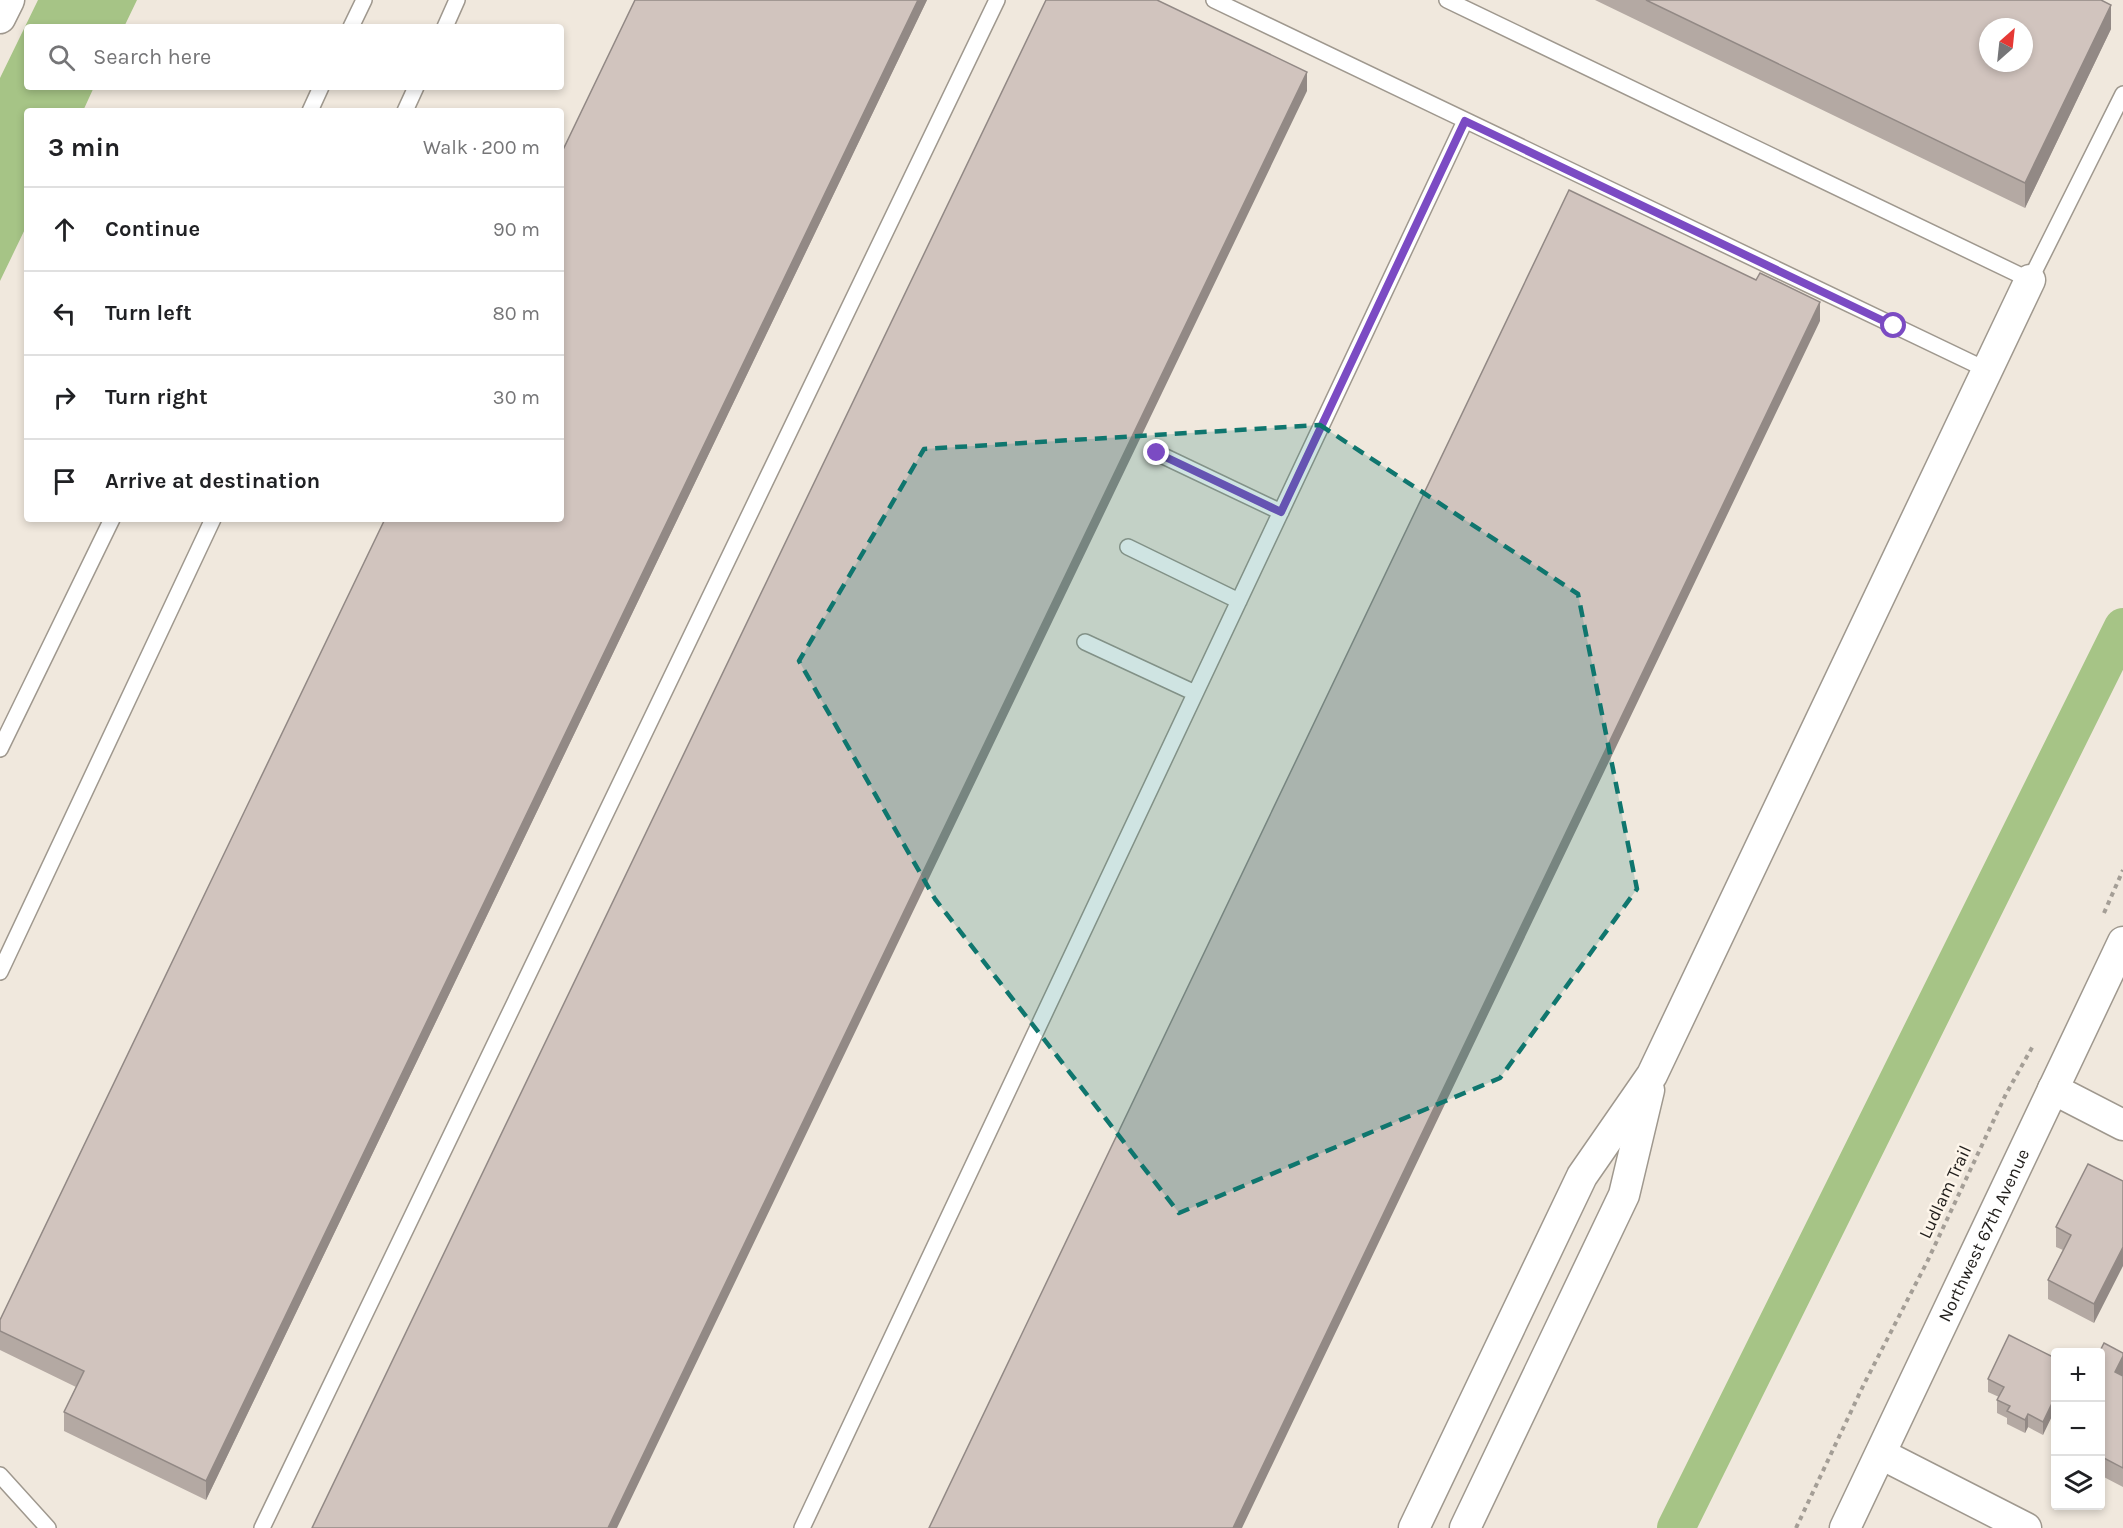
<!DOCTYPE html>
<html lang="en">
<head>
<meta charset="utf-8">
<style>
  :root { --surface:#fff; --page:#f2f2f2; --text:#202124; --muted:#757577; --line:#e0e0e0 }
  body { margin:0; font-family:Karla,sans-serif; background:var(--page); color:var(--text) }
  .controls { position:absolute; right:18px; bottom:18px; display:grid; overflow:hidden; border-radius:6px; box-shadow:0 3px 9px #0003 }
  .controls button { width:54px; height:54px; display:grid; place-items:center; padding:0; border:0; border-bottom:2px solid var(--line); background:var(--surface); color:var(--text); font:30px sans-serif }
  .compass { position:absolute; left:1979px; top:18px; width:54px; height:54px; border-radius:50%; background:var(--surface); box-shadow:0 3px 9px #0003; rotate:27deg }
  .stop { position:absolute; width:18px; height:18px; margin:-14px; border:4px solid #7b4bc3; border-radius:50%; background:#fff }
  .stop.end { background:#7b4bc3; border-color:#fff; box-shadow:0 2px 6px #0008 }
  .list { margin:0; padding:0; list-style:none }
  h2 { display:flex; justify-content:space-between; align-items:center; height:78px; margin:0; padding:0 24px; font-size:26px }
  h2 small { font-size:20px; font-weight:400; color:var(--muted) }
  .list li { display:grid; grid-template-columns:39px 1fr auto; gap:18px; align-items:center; box-sizing:border-box; height:84px; padding:0 24px; border-top:2px solid var(--line) }
  .list b { display:block; font-size:22px; white-space:nowrap }
  .list em { font-size:20px; font-style:normal; color:var(--muted) }
  .icon { flex:none; width:33px; height:33px; fill:none; stroke:currentColor; stroke-width:2; stroke-linecap:round; stroke-linejoin:round }
  .map { position:relative; flex:none; width:2123px; height:1528px; overflow:hidden }
  .search { position:absolute; background:var(--surface); box-shadow:0 3px 9px #0003; left:24px; top:24px; width:540px; height:66px; display:flex; align-items:center; gap:15px; box-sizing:border-box; padding:0 21px; border-radius:6px; color:var(--muted); font-size:22px }
  .panel { position:absolute; background:var(--surface); box-shadow:0 3px 9px #0003; left:24px; top:108px; width:540px; height:414px; border-radius:6px }
  .map>svg:first-child { display:block }
  .water { fill:#a6c486 }
  .lines { fill:none; stroke-linecap:round; stroke-linejoin:round }
  .canal { stroke:#a6c486; stroke-width:38 }
  .service-casing { stroke:#9f988e; stroke-width:18 }
  .minor-casing { stroke:#9f988e; stroke-width:33 }
  .path { stroke:#a49e96; stroke-width:4; stroke-dasharray:4.5 4.5; stroke-linecap:butt }
  .service { stroke:#fff; stroke-width:15 }
  .minor { stroke:#fff; stroke-width:30 }
  .wall { fill:#b4a9a3 }
  .shaded-wall { fill:#928985 }
  .building { fill:#d1c4be; stroke:#928985; stroke-width:1.5; fill-rule:evenodd }
  .route { stroke:#7b4bc3; stroke-width:8 }
  .marked { fill:#0f766e; fill-opacity:0.2; stroke:#0f766e; stroke-width:4.5; stroke-dasharray:12 8; stroke-linejoin:round }
  .labels { text-anchor:middle; dominant-baseline:central; stroke-width:5; stroke-linejoin:round; paint-order:stroke }
  .street-label { font-size:18px; fill:#211e1b; stroke:#fdf5ea }
</style>
</head>
<body>
<div class="map">
<svg width="2123" height="1528" viewBox="0 0 2123 1528">
  <rect width="100%" height="100%" fill="#f0e8dd"/>
  <path class="water" d="M 38,0 L 137,0 L 124,27 L 27,27 L 27,87 L 94,87 L 83,111 L 27,111 L 27,225 L 0,281 L 0,78 Z"/>
  <g class="lines">
    <path class="canal" d="M 1676,1528 L 2123,627"/>
    <g class="service-casing">
      <path id="service" d="M 1214,0 L 1987,370
        M 1447,0 L 2030,280 L 2123,94
        M 351,27 L 364,0
        M 445,27 L 457,0
        M 310,111 L 321,87
        M 405,111 L 416,87
        M 1157,453 L 1281,512
        M 1128,547 L 1239,601
        M 1085,642 L 1195,693
        M 0,749 L 112,519
        M 0,972 L 213,519
        M 0,1475 L 48,1528
        M 262,1528 L 997,0
        M 802,1528 L 1465,121"/>
    </g>
    <g class="minor-casing">
      <g id="minor">
        <path d="M 0,18 L 9,0"/>
        <path d="M 2053,1089 L 2123,1125"/>
        <path d="M 1881,1454 L 2026,1528"/>
        <path d="M 1414,1528 L 1582,1176 L 1652,1075 L 2030,280"/>
        <path d="M 1465,1528 L 1624,1195 L 1649,1090"/>
        <path id="s1" d="M 1845,1528 L 2123,942"/>
      </g>
    </g>
    <path class="path" d="M 2104,913 L 2123,870
      M 1796,1528 L 1864,1384 L 1927,1262 L 2006,1094 L 2034,1044"/>
    <use href="#service" class="service"/>
    <use href="#minor" class="minor"/>
  </g>
  <path class="wall" d="M 635,0 L 927,0 L 206,1500 L 64,1431 L 64,1412 L 76,1387 L 0,1350 L 0,1320 Z
    M 1595,0 L 2101,0 L 2111,29 L 2025,208 Z
    M 2123,1181 L 2094,1323 L 2048,1299 L 2048,1280 L 2063,1250 L 2056,1247 L 2056,1227 Z
    M 2100,1353 L 2123,1376 L 2123,1487 L 2100,1475 Z
    M 2055,1358 L 2043,1435 L 2028,1427 L 2025,1433 L 2007,1424 L 2007,1418 L 1997,1413 L 1997,1400 L 1999,1397 L 1988,1392 L 1988,1379 Z"/>
  <path class="shaded-wall" d="M 918,0 L 927,0 L 206,1500 L 206,1481 Z
    M 2111,5 L 2111,29 L 2025,208 L 2025,183 Z
    M 1307,72 L 1307,91 L 617,1528 L 608,1528 Z
    M 1820,302 L 1820,321 L 1242,1528 L 1233,1528 Z
    M 2123,1247 L 2123,1266 L 2094,1323 L 2094,1304 Z
    M 2123,1356 L 2123,1375 L 2115,1391 L 2115,1372 Z
    M 2055,1397 L 2055,1410 L 2043,1435 L 2043,1422 Z
    M 2028,1414 L 2028,1427 L 2025,1433 L 2025,1420 Z"/>
  <path class="building" d="M 635,0 L 918,0 L 206,1481 L 64,1412 L 84,1371 L 0,1331 L 0,1320 L 385,519 L 561,519 L 561,154 Z
    M 1046,0 L 1157,0 L 1307,72 L 608,1528 L 312,1528 Z
    M 1646,0 L 2101,0 L 2111,5 L 2025,183 ZM 1988,27 L 2024,27 L 2024,63 L 1988,63 Z
    M 1569,190 L 1756,280 L 1760,273 L 1820,302 L 1233,1528 L 929,1528 Z
    M 2088,1164 L 2123,1181 L 2123,1247 L 2094,1304 L 2048,1280 L 2071,1235 L 2056,1227 Z
    M 2009,1335 L 2055,1358 L 2055,1397 L 2043,1422 L 2028,1414 L 2025,1420 L 2007,1411 L 2010,1406 L 1997,1400 L 2004,1387 L 1988,1379 Z
    M 2104,1343 L 2123,1353 L 2123,1356 L 2115,1372 L 2123,1376 L 2123,1468 L 2100,1456 L 2100,1353 L 2099,1353 Z"/>
  <g class="lines">
    <path class="route" d="M 1157,453 L 1281,512 L 1465,121 L 1894,326"/>
  </g>
  <path class="marked" d="M 1320,425 L 1578,594 L 1637,889 L 1500,1078 L 1179,1213 L 935,899 L 799,661 L 924,449 Z"/>
  <g class="labels">
    <g class="street-label">
      <text transform="translate(1945 1192) rotate(-65)">Ludlam Trail</text>
      <text stroke="none"><textPath href="#s1" startOffset="324">Northwest 67th Avenue</textPath></text>
    </g>
  </g>
</svg>
<div class="controls">
<button>+</button>
<button>−</button>
<button><svg class="icon" aria-label="layers" viewBox="0 0 24 24"><path d="M12 4l9 5-9 5-9-5zM3 14l9 5 9-5"/></svg></button>
</div>
<svg class="compass" viewBox="-18 -18 36 36"><path d="M0-13l5 13h-10z" fill="#e53935"/><path d="M0 13l5-13h-10z" fill="#757577"/></svg>
<div class="stop" style="left:1894px;top:326px"></div>
<div class="stop end" style="left:1157px;top:453px"></div>
<div class="search"><svg class="icon" aria-label="search" viewBox="0 0 24 24"><circle cx="10" cy="10" r="6"/><path d="M15 15l6 6"/></svg>Search here</div>
<section class="panel">
<h2>3 min<small>Walk · 200 m</small></h2>
<ul class="list">
<li><svg class="icon" aria-label="ahead" viewBox="0 0 24 24"><path d="M12 20V5M6 11l6-6 6 6"/></svg><div><b>Continue</b></div><em>90 m</em></li>
<li><svg class="icon" aria-label="left" viewBox="0 0 24 24"><path d="M17 20v-9H6M10 6l-5 5 5 5"/></svg><div><b>Turn left</b></div><em>80 m</em></li>
<li><svg class="icon" aria-label="right" viewBox="0 0 24 24"><path d="M7 20v-9h11M14 6l5 5-5 5"/></svg><div><b>Turn right</b></div><em>30 m</em></li>
<li><svg class="icon" aria-label="arrive" viewBox="0 0 24 24"><path d="M6 21V4h12l-3 4 3 4H6"/></svg><div><b>Arrive at destination</b></div></li>
</ul>
</section>
</div>
</body>
</html>
